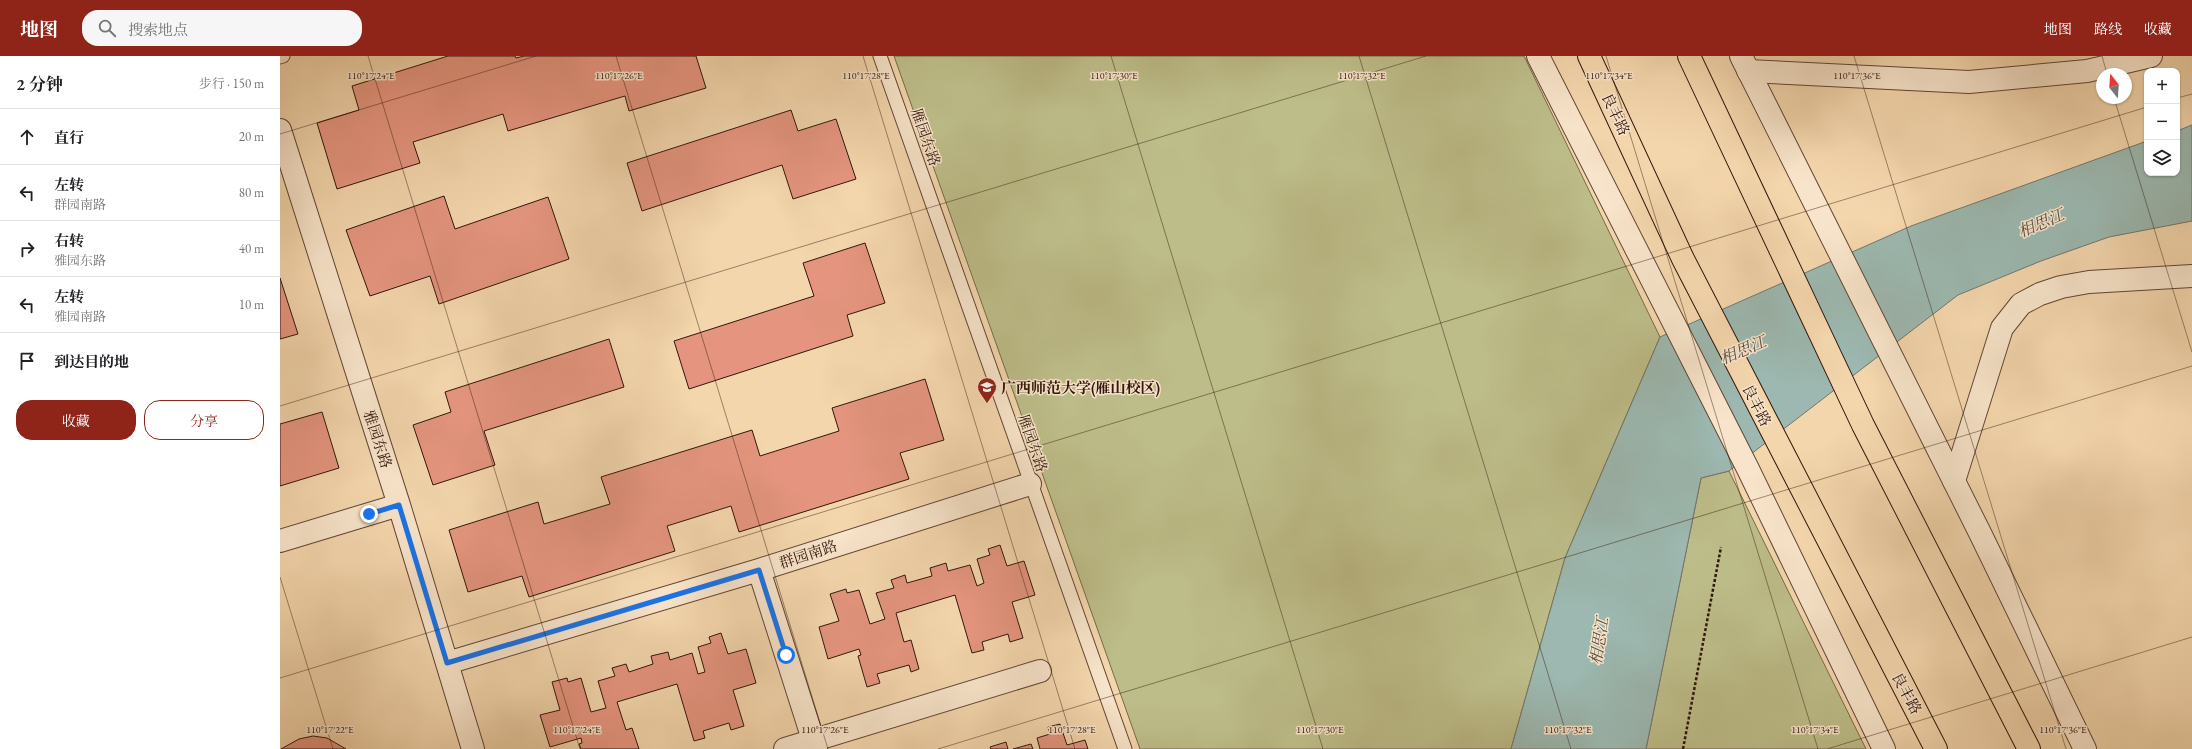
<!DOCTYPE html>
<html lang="zh">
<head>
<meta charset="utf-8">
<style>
  :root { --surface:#fff; --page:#f6f6f6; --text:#202124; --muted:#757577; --line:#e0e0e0; --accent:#8f2418 }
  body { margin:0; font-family:"EB Garamond","Noto Serif SC",serif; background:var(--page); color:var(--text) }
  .controls { position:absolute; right:12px; top:12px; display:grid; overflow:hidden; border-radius:8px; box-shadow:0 1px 3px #0004 }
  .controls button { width:36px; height:36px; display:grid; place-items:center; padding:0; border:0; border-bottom:1px solid var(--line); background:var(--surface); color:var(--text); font:20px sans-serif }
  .compass { position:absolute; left:1816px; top:12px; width:36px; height:36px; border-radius:50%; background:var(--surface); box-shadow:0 1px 3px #0004; rotate:343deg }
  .stop { position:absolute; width:12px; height:12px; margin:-9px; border:3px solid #1a73e8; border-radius:50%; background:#fff }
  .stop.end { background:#1a73e8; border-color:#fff; box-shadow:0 1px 4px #0008 }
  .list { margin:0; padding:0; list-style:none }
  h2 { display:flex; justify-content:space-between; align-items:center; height:52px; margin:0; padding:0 16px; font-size:17px }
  h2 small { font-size:13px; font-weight:400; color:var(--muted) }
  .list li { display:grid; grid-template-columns:26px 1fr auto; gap:12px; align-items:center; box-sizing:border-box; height:56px; padding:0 16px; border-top:1px solid var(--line) }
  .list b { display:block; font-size:15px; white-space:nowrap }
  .list p { margin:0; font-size:13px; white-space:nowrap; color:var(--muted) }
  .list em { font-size:13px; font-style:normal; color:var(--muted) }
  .actions { display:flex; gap:8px; padding:12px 16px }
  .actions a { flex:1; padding:9px 0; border:1px solid var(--accent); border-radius:16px; text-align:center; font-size:14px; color:var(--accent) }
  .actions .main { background:var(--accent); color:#fff }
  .icon { flex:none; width:22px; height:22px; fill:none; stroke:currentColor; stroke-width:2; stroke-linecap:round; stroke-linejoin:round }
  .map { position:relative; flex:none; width:1912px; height:693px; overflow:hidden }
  header { display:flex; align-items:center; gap:24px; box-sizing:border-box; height:56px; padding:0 20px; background:var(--accent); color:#fff }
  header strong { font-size:19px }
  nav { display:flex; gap:22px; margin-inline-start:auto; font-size:14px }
  .search { width:280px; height:36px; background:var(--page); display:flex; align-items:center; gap:10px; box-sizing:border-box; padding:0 14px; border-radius:16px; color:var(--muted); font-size:15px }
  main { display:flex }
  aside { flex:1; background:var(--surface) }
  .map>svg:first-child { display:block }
  .green { fill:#bdbd89; stroke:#766a4a }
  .water { fill:#9cb8b0; stroke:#71776e }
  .building { fill:#e5957f; stroke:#30160c }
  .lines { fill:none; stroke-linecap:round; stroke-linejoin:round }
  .service-casing { stroke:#614634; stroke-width:15 }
  .minor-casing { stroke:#614634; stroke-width:24 }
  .tertiary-casing { stroke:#614634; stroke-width:24 }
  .trunk-casing { stroke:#30160c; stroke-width:24 }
  .path { stroke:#30160c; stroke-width:2.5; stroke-dasharray:3 2; stroke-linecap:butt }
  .service { stroke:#f8e4ca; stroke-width:13 }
  .minor { stroke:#f8e4ca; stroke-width:22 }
  .tertiary { stroke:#f8e4ca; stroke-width:22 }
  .trunk { stroke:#f4d6ad; stroke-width:22 }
  .route { stroke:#1a73e8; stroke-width:5 }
  .ticks { fill:none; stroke:#30160c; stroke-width:1; stroke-opacity:0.45 }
  .labels { text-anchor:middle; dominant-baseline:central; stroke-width:3; stroke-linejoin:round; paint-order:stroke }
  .street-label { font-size:15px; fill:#30160c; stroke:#f8e4ca }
  .poi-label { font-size:15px; font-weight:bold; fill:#30160c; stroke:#f8e4ca; text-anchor:start }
  .water-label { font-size:16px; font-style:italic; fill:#564f45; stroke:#f8e4ca }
  .ticks-label { font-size:10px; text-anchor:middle; fill:#30160c; stroke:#f8e4ca; stroke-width:3; stroke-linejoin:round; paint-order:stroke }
</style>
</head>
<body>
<header>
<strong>地图</strong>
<div class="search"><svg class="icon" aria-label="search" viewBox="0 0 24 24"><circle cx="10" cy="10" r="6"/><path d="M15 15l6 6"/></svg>搜索地点</div>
<nav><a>地图</a><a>路线</a><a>收藏</a></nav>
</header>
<main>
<aside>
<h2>2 分钟<small>步行 · 150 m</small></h2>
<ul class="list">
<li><svg class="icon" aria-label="ahead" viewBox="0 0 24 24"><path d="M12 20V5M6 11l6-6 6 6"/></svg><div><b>直行</b></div><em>20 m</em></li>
<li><svg class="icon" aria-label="left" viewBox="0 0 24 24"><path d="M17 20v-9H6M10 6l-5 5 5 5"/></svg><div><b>左转</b><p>群园南路</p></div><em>80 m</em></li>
<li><svg class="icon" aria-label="right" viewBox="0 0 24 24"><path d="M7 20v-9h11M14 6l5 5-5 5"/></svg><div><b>右转</b><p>雅园东路</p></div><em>40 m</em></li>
<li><svg class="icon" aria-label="left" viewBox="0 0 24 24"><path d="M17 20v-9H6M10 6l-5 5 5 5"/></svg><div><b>左转</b><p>雅园南路</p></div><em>10 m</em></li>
<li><svg class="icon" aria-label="arrive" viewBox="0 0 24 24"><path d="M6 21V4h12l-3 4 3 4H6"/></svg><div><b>到达目的地</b></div></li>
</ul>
<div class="actions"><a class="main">收藏</a><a>分享</a></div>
</aside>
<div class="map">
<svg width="1912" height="693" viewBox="0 0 1912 693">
  <rect width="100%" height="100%" fill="#f4d6ad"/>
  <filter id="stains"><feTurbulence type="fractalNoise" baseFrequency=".005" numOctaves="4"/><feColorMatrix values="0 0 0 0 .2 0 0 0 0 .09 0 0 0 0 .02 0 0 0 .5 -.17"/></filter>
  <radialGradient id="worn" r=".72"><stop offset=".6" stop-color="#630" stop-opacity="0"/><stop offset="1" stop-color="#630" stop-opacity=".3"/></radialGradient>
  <path class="green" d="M 614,0 L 1244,0 L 1380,281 L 1285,502 L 1231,693 L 860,693 Z
    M 1449,415 L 1586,693 L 1366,693 L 1421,422 Z"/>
  <path class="water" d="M 1912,69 L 1912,165 L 1829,181 L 1761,205 L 1678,239 L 1449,415 L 1421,422 L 1366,693 L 1231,693 L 1285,502 L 1380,281 L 1631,170 L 1867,85 L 1867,117 L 1897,117 L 1897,75 Z"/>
  <path class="building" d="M 168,0 L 235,0 L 236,2 L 244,0 L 416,0 L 426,32 L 349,55 L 345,40 L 228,75 L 223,58 L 133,86 L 140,107 L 57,133 L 37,67 L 79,54 L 72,30 Z
    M 511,54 L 518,75 L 556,63 L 576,123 L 513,143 L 502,109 L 362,155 L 347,107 Z
    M 164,140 L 175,173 L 268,141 L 289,203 L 159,248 L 150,220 L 90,240 L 66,174 Z
    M 585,187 L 605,247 L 567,259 L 573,280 L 409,333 L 394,285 L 534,240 L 523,207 Z
    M 0,222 L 18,278 L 0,283 Z
    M 329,283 L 344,331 L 204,375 L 215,409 L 153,429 L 133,369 L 171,356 L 165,336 Z
    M 645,323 L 664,384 L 620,397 L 629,423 L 459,476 L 451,450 L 387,470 L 395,495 L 249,541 L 242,520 L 188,536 L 169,474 L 258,446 L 264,468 L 330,448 L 321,421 L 472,374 L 480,400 L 559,375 L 552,352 Z
    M 42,356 L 59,412 L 0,430 L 0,368 Z
    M 720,489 L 727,510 L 744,505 L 755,539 L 732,546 L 743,582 L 730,586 L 728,578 L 702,586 L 704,594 L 692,597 L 675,539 L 616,557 L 624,586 L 631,584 L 639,613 L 631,616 L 629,609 L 597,618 L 600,627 L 587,631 L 578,600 L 581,599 L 579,593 L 548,603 L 539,571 L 559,565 L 550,538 L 566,533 L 567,537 L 579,534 L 590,568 L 605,563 L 596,537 L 614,532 L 611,524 L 625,519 L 627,527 L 652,520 L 650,512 L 666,507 L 668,515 L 690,509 L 697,530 L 704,527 L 697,503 L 710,499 L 708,493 Z
    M 441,577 L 448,598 L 466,593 L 476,627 L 453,634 L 464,670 L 451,674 L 449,667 L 423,675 L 425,682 L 414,685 L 397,628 L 337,646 L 346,674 L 352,672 L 359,693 L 301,693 L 299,688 L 302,687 L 301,682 L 270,691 L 260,659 L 280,654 L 272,626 L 287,622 L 288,626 L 301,622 L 311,656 L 326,652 L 318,625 L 335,620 L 332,612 L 346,608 L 349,616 L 373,608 L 371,600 L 388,596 L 390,604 L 412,597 L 418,618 L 425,616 L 418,591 L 431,587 L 429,581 Z
    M 780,668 L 787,689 L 805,684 L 808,693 L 760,693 L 757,682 L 770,678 L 768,671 Z
    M 33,680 L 47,682 L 66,693 L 1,693 L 19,683 Z
    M 726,686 L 728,693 L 711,693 L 710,691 Z
    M 751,688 L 753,693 L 733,693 Z"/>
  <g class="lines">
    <g class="service-casing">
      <path id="service" d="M 600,0 L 845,693
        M 0,1 L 3,0"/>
    </g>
    <g class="minor-casing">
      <path id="minor" d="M 1468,15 L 1689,26 L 1807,15 L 1871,0
        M 0,74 L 119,449 L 193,693
        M 1674,425 L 1722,272 L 1741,248 L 1760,238 L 1781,231 L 1809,226 L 1912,220
        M 0,485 L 119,449
        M 479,514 L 536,693
        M 167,607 L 479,514 L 750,428
        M 505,693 L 760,615"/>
    </g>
    <g class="tertiary-casing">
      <path id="tertiary" d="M 1258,0 L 1467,411 L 1604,693
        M 1461,0 L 1700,477 L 1805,693"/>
    </g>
    <g class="trunk-casing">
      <path id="trunk" d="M 1309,0 L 1403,203 L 1656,693
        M 1409,0 L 1583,369 L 1749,693"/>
    </g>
    <path class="path" d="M 1403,693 L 1441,491"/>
    <use href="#service" class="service"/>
    <use href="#minor" class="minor"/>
    <use href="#tertiary" class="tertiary"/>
    <use href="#trunk" class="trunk"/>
  </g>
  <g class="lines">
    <path class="route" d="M 89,458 L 119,449 L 167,607 L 479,514 L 506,599"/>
  </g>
  <path class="ticks" d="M 88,0 L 300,693M 336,0 L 548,693M 583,0 L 795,693M 831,0 L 1043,693M 1079,0 L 1291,693M 1326,0 L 1538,693M 1574,0 L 1786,693M 1822,0 L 1827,18M 1834,42 L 1912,296M 1897,42 L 1912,38M 0,78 L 256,0M 0,350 L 1146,0M 0,521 L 53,693M 0,622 L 1867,51M 658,693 L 1912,310M 1547,693 L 1912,581"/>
  <defs>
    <g id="university-pin" transform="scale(1)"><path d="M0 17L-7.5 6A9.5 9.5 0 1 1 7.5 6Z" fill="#8f2418" stroke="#f8e4ca"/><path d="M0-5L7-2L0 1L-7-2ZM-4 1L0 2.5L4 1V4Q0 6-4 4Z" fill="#fff"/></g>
  </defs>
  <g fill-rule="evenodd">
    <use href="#university-pin" x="707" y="331"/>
  </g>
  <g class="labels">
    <g class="street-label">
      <text transform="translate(1336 58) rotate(65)">良丰路</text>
      <text transform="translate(646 81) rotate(71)">雁园东路</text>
      <text transform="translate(1477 349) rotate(63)">良丰路</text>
      <text transform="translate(98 383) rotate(72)">雅园东路</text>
      <text transform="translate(753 387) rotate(71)">雁园东路</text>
      <text transform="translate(528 498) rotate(-18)">群园南路</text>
      <text transform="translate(1627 637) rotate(62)">良丰路</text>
    </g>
    <g class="poi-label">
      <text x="721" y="331">广西师范大学(雁山校区)</text>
    </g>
    <g class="water-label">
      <text transform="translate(1761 167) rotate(-23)">相思江</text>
      <text transform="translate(1463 294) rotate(-23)">相思江</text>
      <text transform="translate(1319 585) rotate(-81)">相思江</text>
    </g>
  </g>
  <g class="ticks-label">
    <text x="91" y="23">110°17'24"E</text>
    <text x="339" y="23">110°17'26"E</text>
    <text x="586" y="23">110°17'28"E</text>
    <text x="834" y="23">110°17'30"E</text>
    <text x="1082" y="23">110°17'32"E</text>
    <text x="1329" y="23">110°17'34"E</text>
    <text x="1577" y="23">110°17'36"E</text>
    <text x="50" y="677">110°17'22"E</text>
    <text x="297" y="677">110°17'24"E</text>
    <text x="545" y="677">110°17'26"E</text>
    <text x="792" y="677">110°17'28"E</text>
    <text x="1040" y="677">110°17'30"E</text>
    <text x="1288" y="677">110°17'32"E</text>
    <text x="1535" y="677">110°17'34"E</text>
    <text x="1783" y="677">110°17'36"E</text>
  </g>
  <rect width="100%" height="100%" filter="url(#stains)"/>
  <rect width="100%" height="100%" fill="url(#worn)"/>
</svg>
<div class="controls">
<button>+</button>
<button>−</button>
<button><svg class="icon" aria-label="layers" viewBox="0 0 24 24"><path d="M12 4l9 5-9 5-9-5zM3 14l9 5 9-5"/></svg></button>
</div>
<svg class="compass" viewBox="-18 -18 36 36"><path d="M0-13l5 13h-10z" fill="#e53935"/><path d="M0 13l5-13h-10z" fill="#757577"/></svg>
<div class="stop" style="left:506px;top:599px"></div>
<div class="stop end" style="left:89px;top:458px"></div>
</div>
</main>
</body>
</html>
